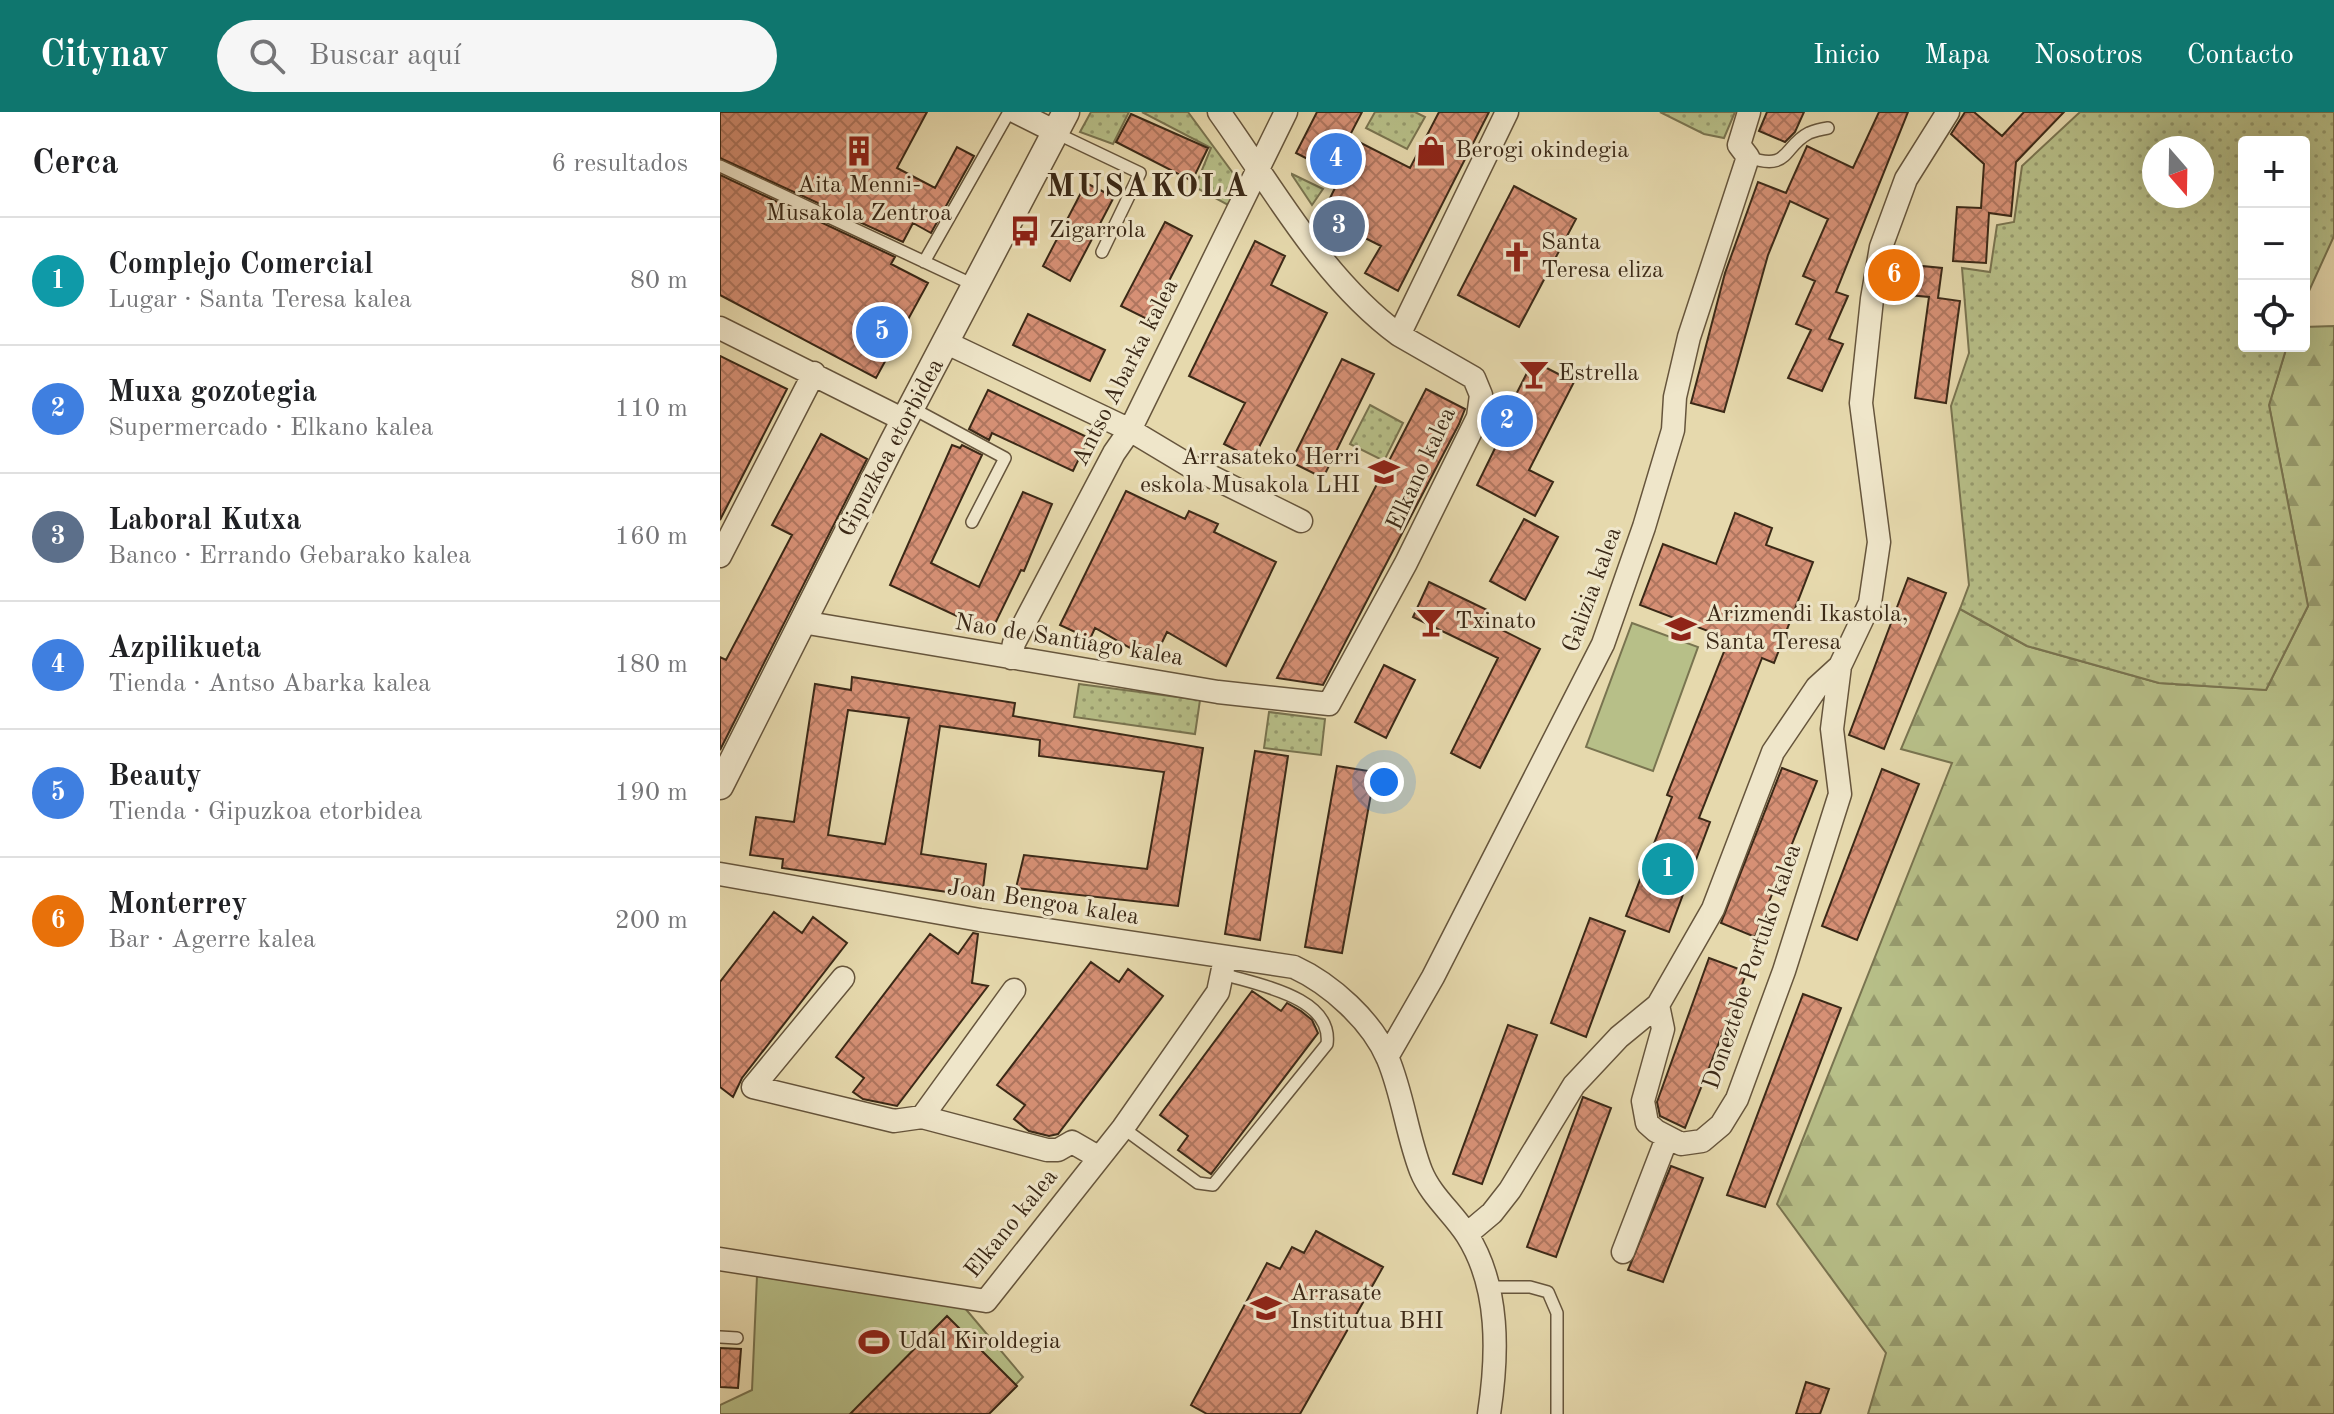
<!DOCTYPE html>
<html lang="es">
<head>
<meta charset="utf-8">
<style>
  :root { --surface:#fff; --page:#f6f6f6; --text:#202124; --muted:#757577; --line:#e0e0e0; --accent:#0f766e }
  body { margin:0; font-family:"Old Standard TT",serif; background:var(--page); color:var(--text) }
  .controls { position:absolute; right:24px; top:24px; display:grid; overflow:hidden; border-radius:8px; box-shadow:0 8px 32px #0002 }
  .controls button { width:72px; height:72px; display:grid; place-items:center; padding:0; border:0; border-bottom:2px solid var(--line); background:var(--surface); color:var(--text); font:40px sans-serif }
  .compass { position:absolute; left:1422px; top:24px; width:72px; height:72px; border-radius:50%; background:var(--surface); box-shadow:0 8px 32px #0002; rotate:160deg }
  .you { position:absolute; left:664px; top:670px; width:28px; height:28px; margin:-20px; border:6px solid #fff; border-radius:50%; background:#1a73e8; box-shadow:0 0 0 12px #1a73e833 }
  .badge { display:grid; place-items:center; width:52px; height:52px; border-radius:50%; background:var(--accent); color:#fff; font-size:26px; font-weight:700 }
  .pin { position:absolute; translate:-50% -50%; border:4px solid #fff; box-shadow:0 2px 8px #0006 }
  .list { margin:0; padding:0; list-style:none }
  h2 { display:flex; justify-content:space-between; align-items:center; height:104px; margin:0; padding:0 32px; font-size:34px }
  h2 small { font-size:26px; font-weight:400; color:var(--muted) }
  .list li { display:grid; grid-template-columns:52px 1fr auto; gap:24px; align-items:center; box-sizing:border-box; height:128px; padding:0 32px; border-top:2px solid var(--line) }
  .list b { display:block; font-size:30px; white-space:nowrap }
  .list p { margin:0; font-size:26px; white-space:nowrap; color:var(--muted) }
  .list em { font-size:26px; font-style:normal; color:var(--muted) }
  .icon { flex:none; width:44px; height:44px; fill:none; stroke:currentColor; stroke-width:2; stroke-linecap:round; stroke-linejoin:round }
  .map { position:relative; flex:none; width:1614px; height:1302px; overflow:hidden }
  header { display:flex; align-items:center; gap:48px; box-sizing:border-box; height:112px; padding:0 40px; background:var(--accent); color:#fff }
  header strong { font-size:38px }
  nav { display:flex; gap:44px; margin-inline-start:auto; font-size:28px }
  .search { width:560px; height:72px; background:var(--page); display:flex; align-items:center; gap:20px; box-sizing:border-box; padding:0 28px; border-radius:44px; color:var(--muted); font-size:30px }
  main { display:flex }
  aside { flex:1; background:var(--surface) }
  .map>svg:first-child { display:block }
  .forest { fill:url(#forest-firs); stroke:#797450; stroke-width:2 }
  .park { fill:url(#park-dots); stroke:#797450; stroke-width:2; fill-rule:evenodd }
  .pitch { fill:#b7bf88; stroke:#797450; stroke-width:2 }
  .building { fill:url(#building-cross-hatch); stroke:#3b2917; stroke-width:2; fill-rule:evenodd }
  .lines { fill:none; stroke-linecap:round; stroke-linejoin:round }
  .service-casing { stroke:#66553c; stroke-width:14 }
  .minor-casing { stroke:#66553c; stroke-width:25 }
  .tertiary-casing { stroke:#66553c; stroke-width:29 }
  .service { stroke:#efe6ca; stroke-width:11 }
  .minor { stroke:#efe6ca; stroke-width:22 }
  .tertiary { stroke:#efe6ca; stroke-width:26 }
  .labels { text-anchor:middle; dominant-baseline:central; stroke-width:6; stroke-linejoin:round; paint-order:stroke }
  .poi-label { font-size:24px; fill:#3b2917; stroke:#efe6ca; text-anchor:start }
  .street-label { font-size:24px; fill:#3b2917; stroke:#efe6ca }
  .district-label { font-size:32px; font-weight:bold; letter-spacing:2px; fill:#3b2917; stroke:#efe6ca }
</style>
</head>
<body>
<header>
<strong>Citynav</strong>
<div class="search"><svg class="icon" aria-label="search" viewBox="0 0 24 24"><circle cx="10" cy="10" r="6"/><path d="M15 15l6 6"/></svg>Buscar aquí</div>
<nav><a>Inicio</a><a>Mapa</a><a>Nosotros</a><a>Contacto</a></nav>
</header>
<main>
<aside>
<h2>Cerca<small>6 resultados</small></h2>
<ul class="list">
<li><span class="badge" style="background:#0f9aa8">1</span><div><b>Complejo Comercial</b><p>Lugar · Santa Teresa kalea</p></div><em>80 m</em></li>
<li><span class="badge" style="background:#3f7fe0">2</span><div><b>Muxa gozotegia</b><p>Supermercado · Elkano kalea</p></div><em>110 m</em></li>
<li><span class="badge" style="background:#5c6f8a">3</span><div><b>Laboral Kutxa</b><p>Banco · Errando Gebarako kalea</p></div><em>160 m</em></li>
<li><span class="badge" style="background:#3f7fe0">4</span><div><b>Azpilikueta</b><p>Tienda · Antso Abarka kalea</p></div><em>180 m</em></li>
<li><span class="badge" style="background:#3f7fe0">5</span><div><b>Beauty</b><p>Tienda · Gipuzkoa etorbidea</p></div><em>190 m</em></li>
<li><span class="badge" style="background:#e8710a">6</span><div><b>Monterrey</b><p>Bar · Agerre kalea</p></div><em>200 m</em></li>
</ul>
</aside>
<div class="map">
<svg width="1614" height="1302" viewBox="0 0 1614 1302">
  <defs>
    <pattern id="forest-firs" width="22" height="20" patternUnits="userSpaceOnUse" patternTransform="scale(2)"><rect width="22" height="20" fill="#b7bf88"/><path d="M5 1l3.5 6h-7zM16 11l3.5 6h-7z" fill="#969b6e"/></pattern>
    <pattern id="park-dots" width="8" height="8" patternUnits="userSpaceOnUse" patternTransform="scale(2)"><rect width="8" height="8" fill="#b7bf88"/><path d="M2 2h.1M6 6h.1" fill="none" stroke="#969b6e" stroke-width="1.8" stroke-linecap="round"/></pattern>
    <pattern id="building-cross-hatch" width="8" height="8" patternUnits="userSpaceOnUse" patternTransform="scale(2)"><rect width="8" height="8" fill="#d69075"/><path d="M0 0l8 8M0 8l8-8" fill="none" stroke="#af765f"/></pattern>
  </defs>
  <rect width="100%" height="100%" fill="#e6d9ad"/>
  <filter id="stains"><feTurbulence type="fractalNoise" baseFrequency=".0025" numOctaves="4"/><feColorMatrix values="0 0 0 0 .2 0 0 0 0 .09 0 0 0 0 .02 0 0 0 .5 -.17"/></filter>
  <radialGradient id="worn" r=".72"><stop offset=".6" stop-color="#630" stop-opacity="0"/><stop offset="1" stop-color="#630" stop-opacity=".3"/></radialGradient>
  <path class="forest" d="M 1614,214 L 1614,1302 L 1148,1302 L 1166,1241 L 1057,1092 L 1232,651 L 1181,637 L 1240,497 L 1307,534 L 1439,571 L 1546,578 L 1588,494 L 1549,293 L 1567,234 L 1584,234 L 1584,215 Z"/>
  <path class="park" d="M 371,0 L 409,0 L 393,32 L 360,20 Z
    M 422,0 L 468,0 L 521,72 L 508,93 L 475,75 L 491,36 Z
    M 655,0 L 695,0 L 705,5 L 687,37 L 646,16 Z
    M 940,0 L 1015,0 L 1004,26 L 984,22 Z
    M 1360,0 L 1614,0 L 1614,124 L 1584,190 L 1584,30 L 1524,30 L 1524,234 L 1567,234 L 1549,293 L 1588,494 L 1546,578 L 1439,571 L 1307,534 L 1240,497 L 1249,473 L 1231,294 L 1249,241 L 1242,156 L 1270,160 L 1277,113 L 1294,110 L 1302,54 ZM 1434,36 L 1482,36 L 1482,84 L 1434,84 Z
    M 572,62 L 603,77 L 592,93 L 572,63 Z
    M 650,293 L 683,311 L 664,349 L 630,332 Z
    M 359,572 L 480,588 L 475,622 L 354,605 Z
    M 549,600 L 605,607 L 601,643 L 544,636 Z"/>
  <path class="pitch" d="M 912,511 L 978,535 L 933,659 L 866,635 Z
    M 37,1164 L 244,1195 L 303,1265 L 267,1302 L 0,1302 L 0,1293 L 32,1278 Z"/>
  <path class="building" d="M 0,0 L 207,0 L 177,56 L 215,76 L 237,35 L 254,44 L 211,121 L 193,111 L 183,130 L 0,46 Z
    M 597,0 L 642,0 L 629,25 L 690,56 L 719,0 L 769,0 L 678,179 L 645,161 L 661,134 L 601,104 L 621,64 L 576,41 Z
    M 1047,0 L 1084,0 L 1075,20 L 1065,30 L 1039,19 Z
    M 1159,0 L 1188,0 L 1116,180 L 1128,184 L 1109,227 L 1123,232 L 1102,279 L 1068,266 L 1091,218 L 1076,212 L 1095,169 L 1083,164 L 1108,107 L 1070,89 L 1048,143 L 1004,300 L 971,291 L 1005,161 L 1038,70 L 1066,81 L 1087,34 L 1133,56 Z
    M 1245,0 L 1254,0 L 1282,24 L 1304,0 L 1344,0 L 1296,50 L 1291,104 L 1269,101 L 1266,151 L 1233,149 L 1237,95 L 1261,96 L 1264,52 L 1231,22 Z
    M 411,2 L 488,36 L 472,69 L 396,30 Z
    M 0,63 L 175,145 L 171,152 L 208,171 L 156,266 L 0,183 Z
    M 366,71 L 394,85 L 350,169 L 323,154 Z
    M 794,74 L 856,107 L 799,215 L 738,183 Z
    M 445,110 L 472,124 L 429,208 L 401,194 Z
    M 535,129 L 565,144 L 551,173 L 607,201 L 533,347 L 504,332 L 525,291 L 469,264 Z
    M 1172,151 L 1222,156 L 1218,186 L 1240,189 L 1226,291 L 1195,286 L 1209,185 L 1167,181 Z
    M 308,202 L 385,238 L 370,269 L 293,233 Z
    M 0,244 L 67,277 L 0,408 Z
    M 622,247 L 654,262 L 603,366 L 571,350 Z
    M 813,249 L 854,270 L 809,358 L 833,370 L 815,404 L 757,373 L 780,326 L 775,324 Z
    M 706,277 L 745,297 L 739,312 L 603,573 L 557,566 Z
    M 268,278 L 369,326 L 353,359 L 272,321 L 269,328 L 249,317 Z
    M 101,322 L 147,347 L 0,638 L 0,545 L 6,548 L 72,423 L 52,413 Z
    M 232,333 L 240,336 L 242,333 L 262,343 L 211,451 L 259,475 L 303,380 L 332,392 L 304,459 L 301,458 L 271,520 L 170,473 Z
    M 406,379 L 465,407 L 469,399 L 498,412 L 494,420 L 556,450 L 506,554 L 447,520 L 433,549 L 375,516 L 370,527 L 340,513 Z
    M 1015,401 L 1052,416 L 1046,433 L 1093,450 L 1054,551 L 1042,546 L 979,706 L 990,710 L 949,820 L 906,804 L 952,685 L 947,683 L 1009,527 L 920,493 L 943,432 L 996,452 Z
    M 804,407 L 838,425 L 805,488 L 770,469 Z
    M 1188,466 L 1226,481 L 1164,637 L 1129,623 Z
    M 709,470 L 767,498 L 762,508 L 820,537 L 760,656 L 731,641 L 778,546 L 693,505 Z
    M 664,553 L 695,568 L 666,626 L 635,610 Z
    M 132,565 L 295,591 L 293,604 L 483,636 L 458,794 L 296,776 L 304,743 L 427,757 L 444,660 L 319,644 L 320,628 L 220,614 L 201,742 L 266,752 L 262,785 L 62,756 L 63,747 L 30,743 L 36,705 L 74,710 L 95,572 L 131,578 ZM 128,598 L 189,606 L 165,732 L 108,723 Z
    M 535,639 L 568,644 L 540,828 L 505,822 Z
    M 617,654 L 655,660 L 622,841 L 585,835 Z
    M 1062,656 L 1097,669 L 1035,825 L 1001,811 Z
    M 1162,657 L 1199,672 L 1137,828 L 1102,814 Z
    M 54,800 L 82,821 L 93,805 L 127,831 L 22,966 L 13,985 L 0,975 L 0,870 Z
    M 870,806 L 905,819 L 866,925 L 831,911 Z
    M 253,821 L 258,822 L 252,871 L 268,874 L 177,994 L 143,987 L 133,980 L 144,966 L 116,945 L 210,822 L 238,842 Z
    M 989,846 L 1027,860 L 965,1016 L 940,1004 L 937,990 Z
    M 371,850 L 399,870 L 408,857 L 443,884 L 338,1022 L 329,1024 L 309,1019 L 294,1007 L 305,993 L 277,973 Z
    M 532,879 L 561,899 L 567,891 L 581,899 L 592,908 L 598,921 L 491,1062 L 458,1038 L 468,1024 L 440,1003 Z
    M 1083,882 L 1121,896 L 1045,1095 L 1007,1083 Z
    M 788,913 L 817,923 L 762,1072 L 733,1062 Z
    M 863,985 L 891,996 L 836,1145 L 807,1135 Z
    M 951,1054 L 983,1066 L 943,1170 L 908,1158 Z
    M 596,1119 L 663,1155 L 580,1302 L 487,1302 L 471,1293 L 547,1151 L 560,1157 L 572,1135 L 584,1141 Z
    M 227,1204 L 297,1274 L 269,1302 L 130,1302 Z
    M 0,1236 L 21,1237 L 18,1276 L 0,1275 Z
    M 1086,1270 L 1109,1277 L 1100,1302 L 1076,1302 Z"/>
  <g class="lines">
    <g class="service-casing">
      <path id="service" d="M 336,21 L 420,61 L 382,140
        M 1028,45 C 1070,60 1063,34 1089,21 C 1094,19 1102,17 1108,16
        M 0,54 L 256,174
        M 204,150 L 289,0
        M 192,296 L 285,346 L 252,410
        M 403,1016 L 478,1071 L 493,1073 L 607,932 C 613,885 538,873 503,862
        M 769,1175 L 810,1175 L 828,1180 L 837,1201 L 837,1302
        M 0,1225 L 17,1226"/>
    </g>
    <g class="minor-casing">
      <path id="minor" d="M 296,0 L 336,20
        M 499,0 C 554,77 602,166 679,223
        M 0,216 L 184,308
        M 227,231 L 410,318 L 470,354 L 581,409
        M 0,444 L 94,261
        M 82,510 L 498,580 L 609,592 L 686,451 L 758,305 L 761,283 L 754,266 L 679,223 L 787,0
        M 291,546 L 294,531 L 394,341 L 410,318 L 566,0
        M 0,762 L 260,808 L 574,855 C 611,872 652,909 668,947 C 683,983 687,1023 701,1059 C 711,1084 733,1101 747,1123 C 780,1175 778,1243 769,1302
        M 123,866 L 33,975 L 174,1009 L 202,1005 L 327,1038 L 338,1038 L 352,1030 L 378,1045
        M 938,893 L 943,917 L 923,989 L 927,1011 L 936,1019 L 961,1032 L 982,1029 L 1001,1013 L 1017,987 L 1064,859 L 1120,682 L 1112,617 L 1120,554
        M 667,945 L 713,865 L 883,532 L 924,415 L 953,318 L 955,285 L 969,225 L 1028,45 L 1019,33 L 1029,0
        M 202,1005 L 294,878
        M 747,1122 L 772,1101 L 790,1078 L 854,973 L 899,925 L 938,893 L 993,797 L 1053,640 L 1097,575 L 1120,554 L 1150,491 L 1159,430 L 1141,291 L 1152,187 L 1161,135 L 1186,67 L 1228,0
        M 903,1140 L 947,1026
        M 0,1147 L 266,1189 L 403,1016 L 498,880 L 505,847"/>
    </g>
    <g class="tertiary-casing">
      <path id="tertiary" d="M 0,674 L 173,330 L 346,0"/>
    </g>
    <use href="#service" class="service"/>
    <use href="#minor" class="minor"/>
    <use href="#tertiary" class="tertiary"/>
  </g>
  <defs>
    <g id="building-bare" transform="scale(2.4)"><path d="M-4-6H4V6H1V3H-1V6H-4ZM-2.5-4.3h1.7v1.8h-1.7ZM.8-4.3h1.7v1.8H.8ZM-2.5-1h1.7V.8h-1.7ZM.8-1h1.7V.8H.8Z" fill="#8f2418" stroke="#efe6ca" stroke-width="2.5" paint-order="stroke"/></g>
    <g id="shop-bare" transform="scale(2.4)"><path d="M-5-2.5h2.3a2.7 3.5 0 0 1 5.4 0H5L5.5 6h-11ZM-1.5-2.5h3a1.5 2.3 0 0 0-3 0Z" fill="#8f2418" stroke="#efe6ca" stroke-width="2.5" paint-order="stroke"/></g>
    <g id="bus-bare" transform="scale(2.4)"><path d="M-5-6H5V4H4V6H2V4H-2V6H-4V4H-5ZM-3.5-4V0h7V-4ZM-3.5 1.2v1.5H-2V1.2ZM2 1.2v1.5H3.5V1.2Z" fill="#8f2418" stroke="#efe6ca" stroke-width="2.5" paint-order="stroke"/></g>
    <g id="church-bare" transform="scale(2.4)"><path d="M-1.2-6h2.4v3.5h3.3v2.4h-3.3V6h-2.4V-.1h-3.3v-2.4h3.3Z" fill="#8f2418" stroke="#efe6ca" stroke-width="2.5" paint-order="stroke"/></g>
    <g id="bar-bare" transform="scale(2.4)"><path d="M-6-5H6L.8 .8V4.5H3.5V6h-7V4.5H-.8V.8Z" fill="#8f2418" stroke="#efe6ca" stroke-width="2.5" paint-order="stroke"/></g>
    <g id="school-bare" transform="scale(2.4)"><path d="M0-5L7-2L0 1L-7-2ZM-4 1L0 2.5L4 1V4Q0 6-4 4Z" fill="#8f2418" stroke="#efe6ca" stroke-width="2.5" paint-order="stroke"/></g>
    <g id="stadium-bare" transform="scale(2.4)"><path d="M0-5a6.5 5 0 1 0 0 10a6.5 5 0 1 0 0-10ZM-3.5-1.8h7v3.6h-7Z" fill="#8f2418" stroke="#efe6ca" stroke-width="2.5" paint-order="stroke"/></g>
  </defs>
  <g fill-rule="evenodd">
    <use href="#building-bare" x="139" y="39"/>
    <use href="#shop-bare" x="711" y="39"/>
    <use href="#bus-bare" x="305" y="119"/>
    <use href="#church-bare" x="797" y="145"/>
    <use href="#bar-bare" x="814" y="262"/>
    <use href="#school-bare" x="664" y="360"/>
    <use href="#bar-bare" x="711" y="510"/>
    <use href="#school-bare" x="961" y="517"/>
    <use href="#school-bare" x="546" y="1196"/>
    <use href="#stadium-bare" x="154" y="1230"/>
  </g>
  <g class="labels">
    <g class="poi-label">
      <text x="735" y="39">Berogi okindegia</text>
      <text x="139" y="74" text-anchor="middle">Aita Menni-<tspan x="139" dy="28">Musakola Zentroa</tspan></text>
      <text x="329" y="119">Zigarrola</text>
      <text x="821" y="131">Santa<tspan x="821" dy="28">Teresa eliza</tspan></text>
      <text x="838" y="262">Estrella</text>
      <text x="640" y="346" text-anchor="end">Arrasateko Herri<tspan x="640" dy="28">eskola Musakola LHI</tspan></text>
      <text x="985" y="503">Arizmendi Ikastola,<tspan x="985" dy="28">Santa Teresa</tspan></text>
      <text x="735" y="510">Txinato</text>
      <text x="570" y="1182">Arrasate<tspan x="570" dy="28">Institutua BHI</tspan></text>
      <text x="178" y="1230">Udal Kiroldegia</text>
    </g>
    <g class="street-label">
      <text transform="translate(406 261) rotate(-63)">Antso Abarka kalea</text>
      <text transform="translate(172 336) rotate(-62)">Gipuzkoa etorbidea</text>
      <text transform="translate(702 357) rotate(-65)">Elkano kalea</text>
      <text transform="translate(873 478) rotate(-70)">Galizia kalea</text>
      <text transform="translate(349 529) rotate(9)">Nao de Santiago kalea</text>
      <text transform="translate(323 791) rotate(9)">Joan Bengoa kalea</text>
      <text transform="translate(1033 855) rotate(-71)">Doneztebe Portuko kalea</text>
      <text transform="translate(292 1112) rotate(-51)">Elkano kalea</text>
    </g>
    <g class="district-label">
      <text x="428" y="76">MUSAKOLA</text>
    </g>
  </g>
  <rect width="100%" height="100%" filter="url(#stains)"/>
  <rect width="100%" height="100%" fill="url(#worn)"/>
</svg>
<div class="controls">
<button>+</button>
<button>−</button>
<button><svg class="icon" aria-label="locate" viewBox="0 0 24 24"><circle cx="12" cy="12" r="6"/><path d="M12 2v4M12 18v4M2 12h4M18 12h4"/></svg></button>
</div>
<svg class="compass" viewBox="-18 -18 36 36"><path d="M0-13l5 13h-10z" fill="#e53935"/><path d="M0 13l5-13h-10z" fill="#757577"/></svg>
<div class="you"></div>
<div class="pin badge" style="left:948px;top:757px;background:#0f9aa8">1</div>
<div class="pin badge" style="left:787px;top:309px;background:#3f7fe0">2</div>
<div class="pin badge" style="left:619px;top:114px;background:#5c6f8a">3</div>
<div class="pin badge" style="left:616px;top:47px;background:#3f7fe0">4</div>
<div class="pin badge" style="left:162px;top:220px;background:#3f7fe0">5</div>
<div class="pin badge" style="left:1174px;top:163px;background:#e8710a">6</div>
</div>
</main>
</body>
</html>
